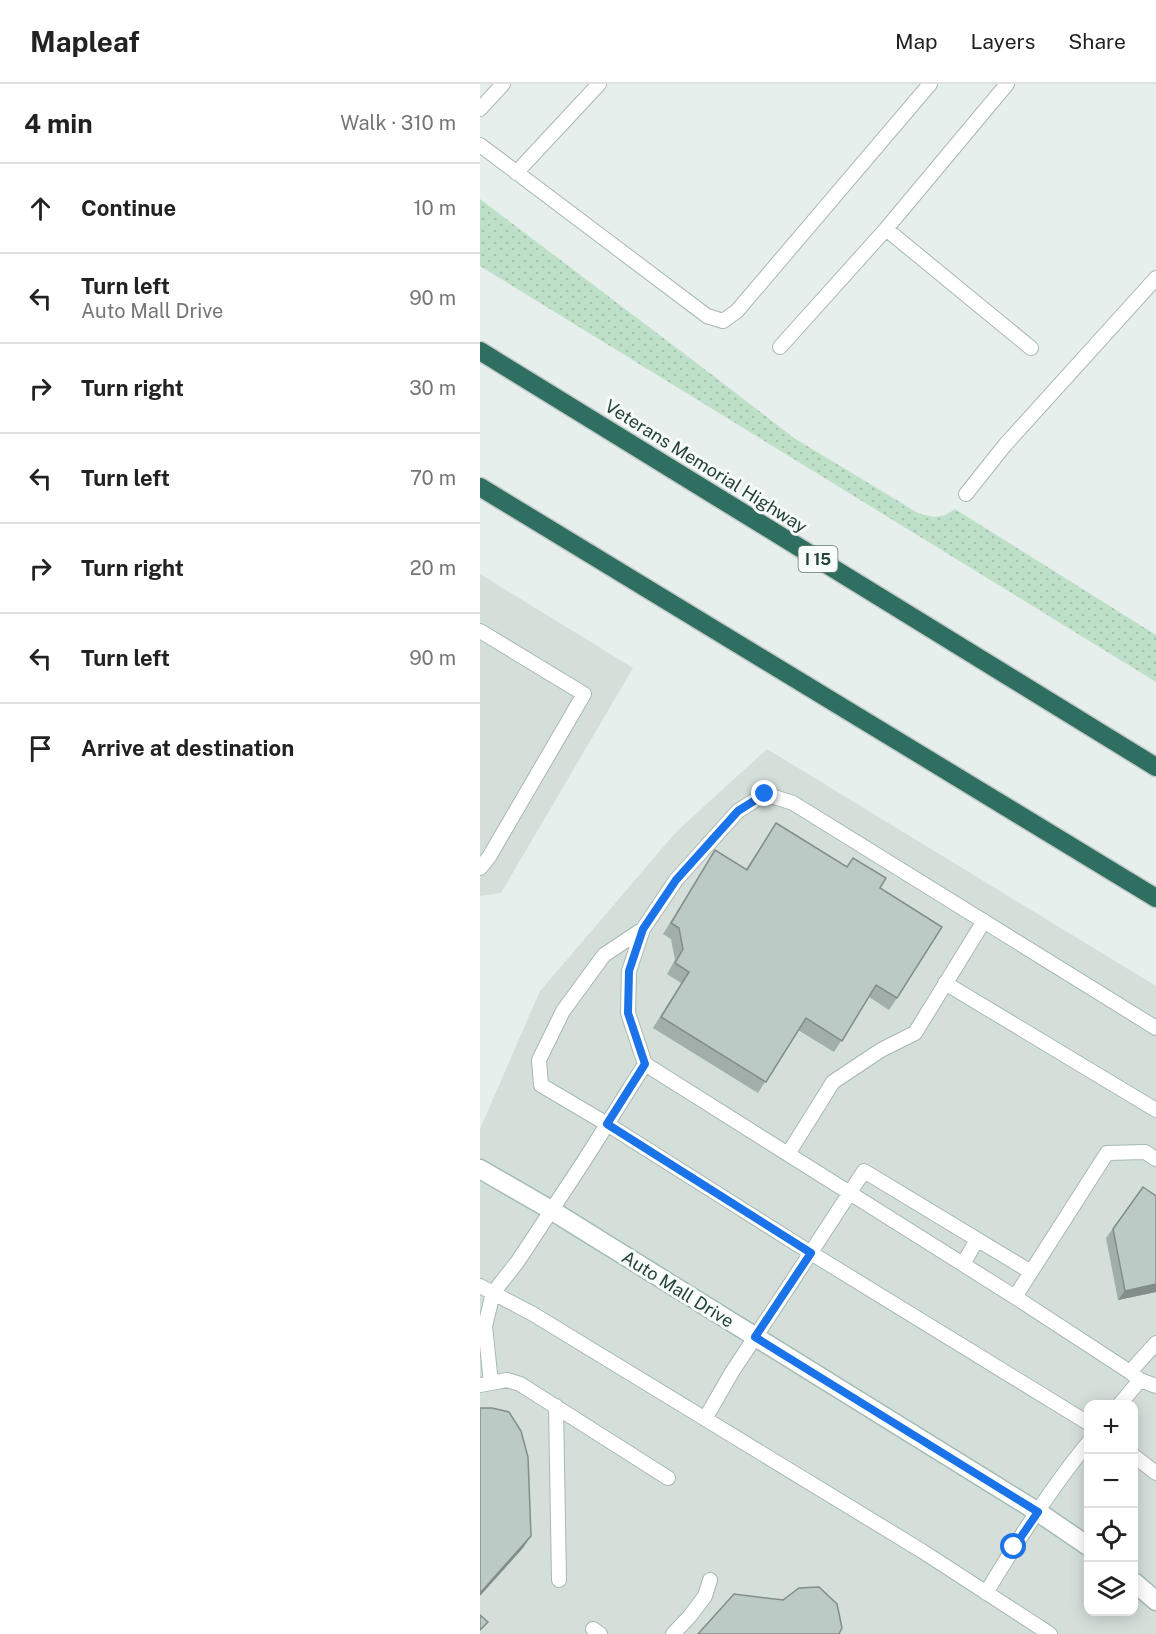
<!DOCTYPE html>
<html lang="en">
<head>
<meta charset="utf-8">
<style>
  :root { --surface:#fff; --page:#f6f6f6; --text:#222; --muted:#767676; --line:#e0e0e0 }
  body { margin:0; font-family:"Public Sans",sans-serif; background:var(--page); color:var(--text) }
  .controls { position:absolute; right:18px; bottom:18px; display:grid; overflow:hidden; border-radius:12px; box-shadow:0 3px 15px #0003 }
  .controls button { width:54px; height:54px; display:grid; place-items:center; padding:0; border:0; border-bottom:2px solid var(--line); background:var(--surface); color:var(--text); font:30px sans-serif }
  .stop { position:absolute; width:18px; height:18px; margin:-14px; border:4px solid #1a73e8; border-radius:50%; background:#fff }
  .stop.end { background:#1a73e8; border-color:#fff; box-shadow:0 2px 6px #0008 }
  .list { margin:0; padding:0; list-style:none }
  h2 { display:flex; justify-content:space-between; align-items:center; height:78px; margin:0; padding:0 24px; font-size:26px }
  h2 small { font-size:20px; font-weight:400; color:var(--muted) }
  .list li { display:grid; grid-template-columns:39px 1fr auto; gap:18px; align-items:center; box-sizing:border-box; height:90px; padding:0 24px; border-top:2px solid var(--line) }
  .list b { display:block; font-size:22px; white-space:nowrap }
  .list p { margin:0; font-size:20px; white-space:nowrap; color:var(--muted) }
  .list em { font-size:20px; font-style:normal; color:var(--muted) }
  .icon { flex:none; width:33px; height:33px; fill:none; stroke:currentColor; stroke-width:2; stroke-linecap:round; stroke-linejoin:round }
  .map { position:relative; flex:none; width:676px; height:1550px; overflow:hidden }
  header { display:flex; align-items:center; gap:36px; box-sizing:border-box; height:84px; padding:0 30px; background:var(--surface); border-bottom:2px solid var(--line) }
  header strong { font-size:28px }
  nav { display:flex; gap:33px; margin-inline-start:auto; font-size:21px }
  main { display:flex }
  aside { flex:1; background:var(--surface) }
  .map>svg:first-child { display:block }
  .built { fill:#d4dfda; fill-rule:evenodd }
  .grass { fill:url(#grass-dots) }
  .lines { fill:none; stroke-linecap:round; stroke-linejoin:round }
  .lane-casing { stroke:#a8b8b2; stroke-width:16 }
  .secondary-casing { stroke:#a4bbb3; stroke-width:21 }
  .highway-casing { stroke:#c2cac8; stroke-width:21 }
  .lane { stroke:#fff; stroke-width:14 }
  .secondary { stroke:#fff; stroke-width:18 }
  .highway { stroke:#2f6f62; stroke-width:18 }
  .wall { fill:#a1aea9 }
  .shaded-wall { fill:#838d89 }
  .building { fill:#bbcac4; stroke:#838d89; stroke-width:1.5 }
  .route { stroke:#1a73e8; stroke-width:8 }
  .labels { text-anchor:middle; dominant-baseline:central; stroke-width:6; stroke-linejoin:round; paint-order:stroke }
  .shield { fill:#f7fbf9; stroke:#637a73; stroke-width:1.5 }
  .shield-label { font-size:16px; font-weight:bold; fill:#24423a }
  .street-label { font-size:18px; fill:#24423a; stroke:#f7fbf9 }
</style>
</head>
<body>
<header>
<strong>Mapleaf</strong>
<nav><a>Map</a><a>Layers</a><a>Share</a></nav>
</header>
<main>
<aside>
<h2>4 min<small>Walk · 310 m</small></h2>
<ul class="list">
<li><svg class="icon" aria-label="ahead" viewBox="0 0 24 24"><path d="M12 20V5M6 11l6-6 6 6"/></svg><div><b>Continue</b></div><em>10 m</em></li>
<li><svg class="icon" aria-label="left" viewBox="0 0 24 24"><path d="M17 20v-9H6M10 6l-5 5 5 5"/></svg><div><b>Turn left</b><p>Auto Mall Drive</p></div><em>90 m</em></li>
<li><svg class="icon" aria-label="right" viewBox="0 0 24 24"><path d="M7 20v-9h11M14 6l5 5-5 5"/></svg><div><b>Turn right</b></div><em>30 m</em></li>
<li><svg class="icon" aria-label="left" viewBox="0 0 24 24"><path d="M17 20v-9H6M10 6l-5 5 5 5"/></svg><div><b>Turn left</b></div><em>70 m</em></li>
<li><svg class="icon" aria-label="right" viewBox="0 0 24 24"><path d="M7 20v-9h11M14 6l5 5-5 5"/></svg><div><b>Turn right</b></div><em>20 m</em></li>
<li><svg class="icon" aria-label="left" viewBox="0 0 24 24"><path d="M17 20v-9H6M10 6l-5 5 5 5"/></svg><div><b>Turn left</b></div><em>90 m</em></li>
<li><svg class="icon" aria-label="arrive" viewBox="0 0 24 24"><path d="M6 21V4h12l-3 4 3 4H6"/></svg><div><b>Arrive at destination</b></div></li>
</ul>
</aside>
<div class="map">
<svg width="676" height="1550" viewBox="0 0 676 1550">
  <defs>
    <pattern id="grass-dots" width="8" height="8" patternUnits="userSpaceOnUse" patternTransform="scale(1.5)"><rect width="8" height="8" fill="#bfe0c8"/><path d="M2 2h.1M6 6h.1" fill="none" stroke="#a4c1ad" stroke-width="1.8" stroke-linecap="round"/></pattern>
  </defs>
  <rect width="100%" height="100%" fill="#e6efeb"/>
  <path class="built" d="M 0,490 L 153,584 L 21,809 L 0,812 Z
    M 287,665 L 676,902 L 676,1550 L 0,1550 L 0,1045 L 60,907 L 197,747 ZM 608,1320 L 654,1320 L 654,1528 L 608,1528 Z"/>
  <path class="grass" d="M 0,115 L 231,290 L 314,354 L 438,429 C 454,434 461,435 475,425 L 676,551 L 676,598 L 0,182 Z"/>
  <g class="lines">
    <g class="lane-casing">
      <path id="lane" d="M 0,25 L 23,0
        M 0,61 L 227,232 L 243,237 L 257,227 L 450,0
        M 36,89 L 119,0
        M 406,145 L 551,264
        M 300,263 L 406,145 L 527,0
        M 486,410 L 525,361 L 676,194
        M 0,547 L 104,610 L 9,773 L 0,784
        M 163,845 L 124,871 L 83,927 L 59,976 L 61,1001 L 127,1040 L 331,1169 L 608,1339
        M 465,899 L 676,1026
        M 165,980 L 148,929 L 149,887 L 163,845 L 196,796 L 258,727 L 285,710 L 313,719 L 676,944
        M 308,1070 L 353,998 L 401,966 L 435,949 L 504,837
        M 483,1180 L 497,1156
        M 0,1202 L 53,1230 L 442,1467 L 570,1550
        M 535,1213 L 627,1069 L 665,1068 L 676,1075
        M 5,1242 L 11,1299
        M 0,1243 L 5,1242 L 13,1209 L 38,1177 L 104,1077 L 165,980 L 535,1213 L 650,1288 L 660,1296 L 640,1320
        M 650,1288 L 676,1259
        M 660,1296 L 676,1302
        M 0,1301 L 27,1296 L 40,1300 L 188,1394
        M 76,1322 L 79,1496
        M 225,1335 L 252,1288 L 309,1202 L 384,1087 L 551,1188
        M 654,1372 L 676,1389
        M 506,1509 C 537,1457 570,1405 608,1359
        M 113,1545 L 120,1550
        M 193,1550 L 210,1532 L 225,1512 L 230,1496"/>
    </g>
    <g class="secondary-casing">
      <path id="secondary" d="M 0,1085 L 71,1126 L 558,1428 L 608,1462
        M 654,1498 L 676,1517"/>
    </g>
    <g class="highway-casing">
      <path id="highway" d="M 0,267 L 676,683
        M 0,403 L 676,814"/>
    </g>
    <use href="#lane" class="lane"/>
    <use href="#secondary" class="secondary"/>
    <use href="#highway" class="highway"/>
  </g>
  <path class="wall" d="M 296,739 L 400,804 L 417,914 L 409,926 L 389,913 L 354,968 L 318,946 L 278,1009 L 173,944 L 201,899 L 187,890 L 195,876 L 191,855 L 183,850 L 235,766 L 266,785 Z
    M 663,1103 L 676,1208 L 638,1216 L 626,1154 Z"/>
  <path class="shaded-wall" d="M 676,1200 L 676,1208 L 638,1216 L 645,1207 Z
    M 51,1452 L 43,1464 L 0,1512 L 0,1509 Z"/>
  <path class="building" d="M 296,739 L 367,783 L 373,774 L 406,794 L 400,804 L 462,843 L 417,914 L 396,901 L 362,957 L 326,934 L 286,998 L 181,933 L 209,888 L 195,879 L 203,865 L 199,844 L 191,839 L 235,766 L 267,786 Z
    M 663,1103 L 676,1112 L 676,1200 L 645,1207 L 633,1145 Z
    M 0,1324 L 12,1324 L 29,1328 L 41,1347 L 48,1373 L 51,1452 L 0,1509 Z
    M 339,1503 L 357,1520 L 362,1544 L 359,1550 L 218,1550 L 254,1510 L 303,1516 L 319,1504 Z
    M 0,1531 L 8,1538 L 0,1546 Z"/>
  <g class="lines">
    <path class="route" d="M 285,710 L 258,727 L 196,796 L 163,845 L 149,887 L 148,929 L 165,980 L 127,1040 L 331,1169 L 275,1253 L 558,1428 L 534,1463"/>
  </g>
  <g class="labels">
    <rect class="shield" x="318.5" y="462" width="39" height="26" rx="4.5"/>
    <g class="shield-label">
      <text x="338" y="475">I 15</text>
    </g>
    <g class="street-label">
      <text transform="translate(226 382) rotate(32)">Veterans Memorial Highway</text>
      <text transform="translate(198 1205) rotate(32)">Auto Mall Drive</text>
    </g>
  </g>
</svg>
<div class="controls">
<button>+</button>
<button>−</button>
<button><svg class="icon" aria-label="locate" viewBox="0 0 24 24"><circle cx="12" cy="12" r="6"/><path d="M12 2v4M12 18v4M2 12h4M18 12h4"/></svg></button>
<button><svg class="icon" aria-label="layers" viewBox="0 0 24 24"><path d="M12 4l9 5-9 5-9-5zM3 14l9 5 9-5"/></svg></button>
</div>
<div class="stop" style="left:534px;top:1463px"></div>
<div class="stop end" style="left:285px;top:710px"></div>
</div>
</main>
</body>
</html>
